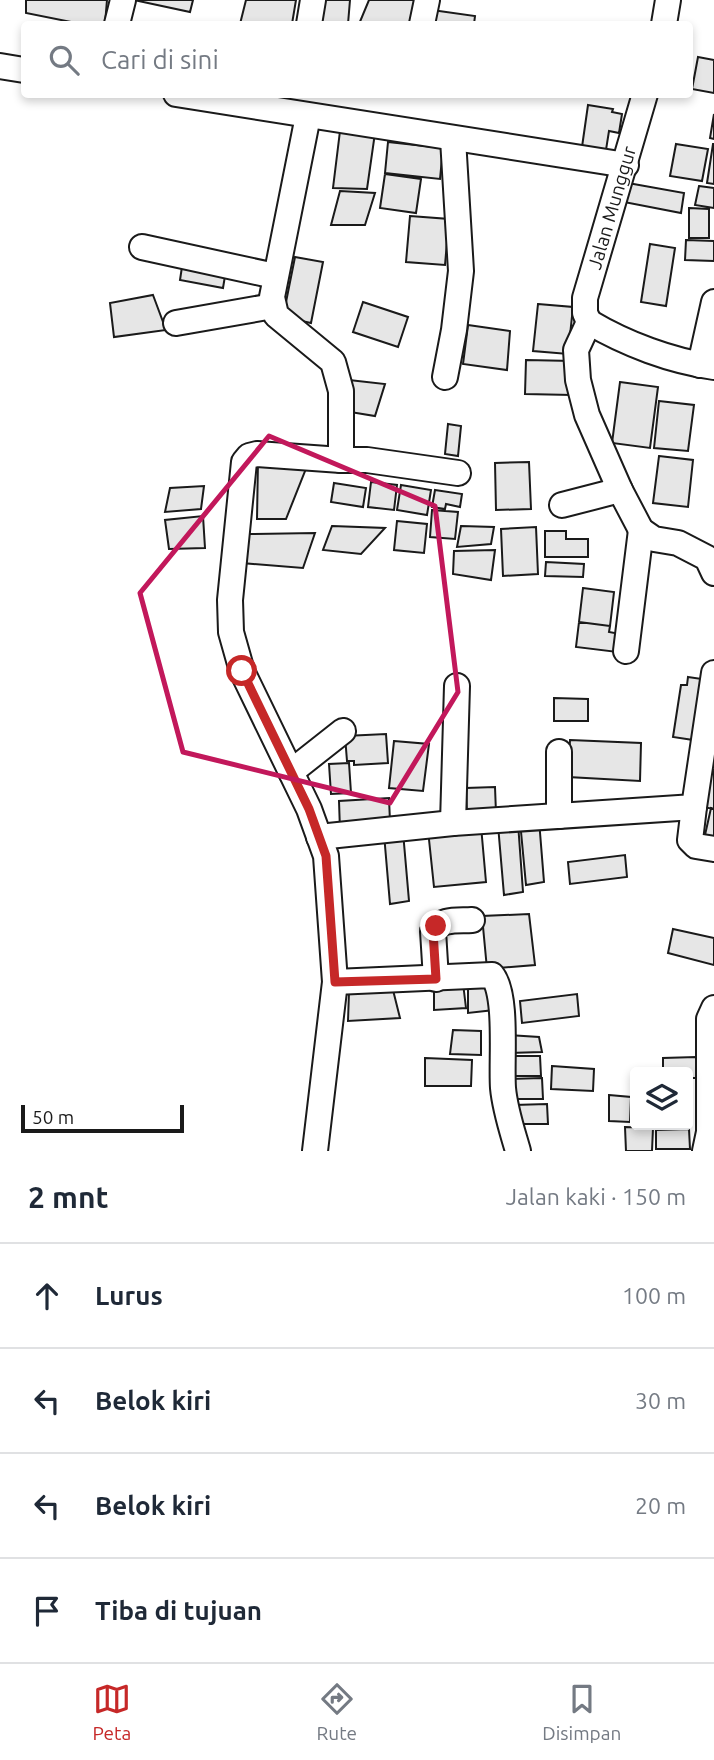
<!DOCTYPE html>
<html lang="id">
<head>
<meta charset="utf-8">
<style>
  :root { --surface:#fff; --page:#f2f2f3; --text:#1f2937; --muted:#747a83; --line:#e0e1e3; --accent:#c62828 }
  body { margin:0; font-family:Ubuntu,sans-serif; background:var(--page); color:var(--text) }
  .controls { position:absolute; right:21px; bottom:21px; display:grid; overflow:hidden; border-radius:7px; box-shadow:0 4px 10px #0003 }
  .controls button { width:63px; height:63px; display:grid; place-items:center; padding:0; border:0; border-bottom:2px solid var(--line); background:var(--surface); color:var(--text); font:35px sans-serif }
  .scale { position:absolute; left:21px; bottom:18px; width:163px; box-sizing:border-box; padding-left:7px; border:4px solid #1a1a1a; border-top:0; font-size:19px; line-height:24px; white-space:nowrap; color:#1a1a1a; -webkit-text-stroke:5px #fff; paint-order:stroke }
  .stop { position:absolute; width:21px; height:21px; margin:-16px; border:5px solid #c62828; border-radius:50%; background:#fff }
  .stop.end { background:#c62828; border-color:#fff; box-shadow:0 2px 7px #0008 }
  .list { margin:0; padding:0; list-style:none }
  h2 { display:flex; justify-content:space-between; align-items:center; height:91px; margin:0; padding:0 28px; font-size:30px }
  h2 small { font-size:23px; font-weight:400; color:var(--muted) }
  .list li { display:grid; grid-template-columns:46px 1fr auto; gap:21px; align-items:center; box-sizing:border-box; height:105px; padding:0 28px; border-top:2px solid var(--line) }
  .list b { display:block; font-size:26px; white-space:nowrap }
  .list em { font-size:23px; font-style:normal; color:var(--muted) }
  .icon { flex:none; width:38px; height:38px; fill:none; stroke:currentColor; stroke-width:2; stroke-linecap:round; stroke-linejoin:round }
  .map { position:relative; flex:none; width:714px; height:1151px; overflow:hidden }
  .search { position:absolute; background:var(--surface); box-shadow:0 4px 10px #0003; left:21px; right:21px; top:21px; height:77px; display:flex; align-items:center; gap:18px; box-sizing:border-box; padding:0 24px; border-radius:7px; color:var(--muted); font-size:26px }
  .sheet { height:511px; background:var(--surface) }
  nav { display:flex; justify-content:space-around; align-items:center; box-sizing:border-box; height:98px; border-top:2px solid var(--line); background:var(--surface); font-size:19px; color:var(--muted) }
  nav a { display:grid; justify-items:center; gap:4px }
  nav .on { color:var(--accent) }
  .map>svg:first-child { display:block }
  .building { fill:#e6e6e6; stroke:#1a1a1a; stroke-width:2 }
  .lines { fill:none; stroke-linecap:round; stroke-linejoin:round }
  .minor-casing { stroke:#1a1a1a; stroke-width:28 }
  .minor { stroke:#fff; stroke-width:24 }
  .route { stroke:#c62828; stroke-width:9 }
  .marked { fill:none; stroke:#c2185b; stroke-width:5; stroke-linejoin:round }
  .labels { text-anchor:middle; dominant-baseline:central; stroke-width:5; stroke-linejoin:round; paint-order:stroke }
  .street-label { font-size:19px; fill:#1a1a1a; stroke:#fff }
</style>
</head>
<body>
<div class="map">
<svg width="714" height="1151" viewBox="0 0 714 1151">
  <rect width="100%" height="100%" fill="#fff"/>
  <path class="building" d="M 26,0 L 107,0 L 105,24 L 81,24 L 26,13 Z
    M 134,0 L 193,0 L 190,12 Z
    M 246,0 L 296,0 L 292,24 L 240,24 Z
    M 318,0 L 350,0 L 348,24 L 314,24 Z
    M 369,0 L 422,0 L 414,24 L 359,24 Z
    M 432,10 L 475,16 L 474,24 L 430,24 Z
    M 698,57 L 714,60 L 714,93 L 692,89 Z
    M 588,105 L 613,109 L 612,112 L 622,114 L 619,133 L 609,131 L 606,150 L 582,147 Z
    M 714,114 L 714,139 L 710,138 Z
    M 340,131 L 375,133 L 367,189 L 333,188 Z
    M 388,142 L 443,148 L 440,179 L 385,173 Z
    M 676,144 L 708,149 L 702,181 L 670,176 Z
    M 713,144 L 714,144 L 714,184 L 707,183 Z
    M 385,174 L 421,179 L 416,213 L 380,208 Z
    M 628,183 L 684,193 L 681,213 L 624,202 Z
    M 699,186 L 714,188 L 714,208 L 695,205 Z
    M 340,191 L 375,193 L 365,225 L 331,225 Z
    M 689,208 L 709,209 L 709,238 L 689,238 Z
    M 410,216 L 449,219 L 445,265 L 406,262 Z
    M 686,240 L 714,241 L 714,261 L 685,260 Z
    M 650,244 L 675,248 L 666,306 L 641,302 Z
    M 295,257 L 323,262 L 311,323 L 283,317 Z
    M 183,260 L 226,270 L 223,288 L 180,280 Z
    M 153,295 L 166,330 L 114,337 L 110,303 Z
    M 363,302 L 408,317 L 398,347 L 353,332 Z
    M 538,304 L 573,307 L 568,354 L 533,351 Z
    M 468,325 L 510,331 L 507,370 L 463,364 Z
    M 526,360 L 573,361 L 572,395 L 525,394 Z
    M 349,380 L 385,384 L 375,416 L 344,411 Z
    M 620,382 L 658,387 L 650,448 L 612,443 Z
    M 659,401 L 694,405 L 688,451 L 654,448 Z
    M 448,424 L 461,426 L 458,456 L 445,454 Z
    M 659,456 L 693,460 L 688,507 L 653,503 Z
    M 258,460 L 307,466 L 286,519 L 257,519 Z
    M 529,462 L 531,509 L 496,510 L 495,463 Z
    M 371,482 L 397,485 L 394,510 L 368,507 Z
    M 334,483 L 366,488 L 363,507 L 331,502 Z
    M 401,485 L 431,490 L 427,515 L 397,510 Z
    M 204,486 L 201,509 L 165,512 L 170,488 Z
    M 435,490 L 462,494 L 460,507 L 446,504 L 445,509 L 432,507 Z
    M 432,510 L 458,512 L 455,539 L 430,537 Z
    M 203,516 L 205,548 L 169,549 L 165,520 Z
    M 397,521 L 427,524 L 424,553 L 394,550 Z
    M 332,526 L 385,528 L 361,554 L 323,550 Z
    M 461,526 L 494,527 L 491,544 L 457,547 Z
    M 536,527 L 538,574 L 503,576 L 501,529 Z
    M 545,531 L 566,531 L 566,539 L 588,539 L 588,557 L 545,557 Z
    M 315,533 L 303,568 L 242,563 L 249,534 Z
    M 495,550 L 491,580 L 453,574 L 454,551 Z
    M 546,562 L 584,564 L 583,577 L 545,576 Z
    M 583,588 L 614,592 L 610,626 L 579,622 Z
    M 579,622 L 610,626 L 609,632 L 620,634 L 617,652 L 576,647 Z
    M 688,677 L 709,680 L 700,741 L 673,737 L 681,685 L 687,685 Z
    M 554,698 L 588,699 L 588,721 L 554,721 Z
    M 386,734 L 388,763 L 354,765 L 354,761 L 347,761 L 345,736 Z
    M 570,740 L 641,743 L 640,781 L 568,777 Z
    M 394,741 L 429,744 L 423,791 L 389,788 Z
    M 349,763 L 351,793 L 331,794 L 329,764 Z
    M 706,768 L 714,770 L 714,809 L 703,807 Z
    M 495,787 L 496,813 L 467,814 L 466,788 Z
    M 389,798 L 390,822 L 340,830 L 339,801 Z
    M 711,808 L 714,809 L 714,837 L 705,835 Z
    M 539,820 L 544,882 L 526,885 L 520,821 Z
    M 518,823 L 523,892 L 504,895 L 498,825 Z
    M 481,826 L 486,882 L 434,887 L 428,830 Z
    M 403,832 L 409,901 L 390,904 L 384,834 Z
    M 625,855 L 627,877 L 570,884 L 568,862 Z
    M 529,914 L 535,965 L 487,969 L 482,916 Z
    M 673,929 L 714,938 L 714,965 L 668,953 Z
    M 391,982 L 400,1018 L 348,1021 L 349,992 Z
    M 463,983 L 466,1008 L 434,1010 L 434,989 Z
    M 493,983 L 494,1010 L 468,1013 L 468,984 Z
    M 577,994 L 579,1016 L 522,1023 L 520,1001 Z
    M 453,1030 L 481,1031 L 481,1055 L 450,1054 Z
    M 508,1035 L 539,1037 L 542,1052 L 508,1053 Z
    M 507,1056 L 540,1056 L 541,1076 L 507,1076 Z
    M 696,1057 L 697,1078 L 688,1078 L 688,1072 L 663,1072 L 663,1058 Z
    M 425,1058 L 472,1060 L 471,1086 L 425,1086 Z
    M 552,1066 L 594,1069 L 593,1091 L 551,1089 Z
    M 542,1078 L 543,1099 L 509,1099 L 509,1079 Z
    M 691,1082 L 690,1101 L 688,1102 L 688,1083 Z
    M 609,1095 L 631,1097 L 630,1122 L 609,1121 Z
    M 547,1104 L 548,1124 L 514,1124 L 514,1105 Z
    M 688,1106 L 690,1106 L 690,1126 L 657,1126 L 688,1125 Z
    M 625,1127 L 653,1128 L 652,1151 L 626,1151 Z
    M 689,1129 L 690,1149 L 656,1149 L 656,1130 Z"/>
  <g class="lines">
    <g class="minor-casing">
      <g id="minor">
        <path d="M 117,24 L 123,0"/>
        <path d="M 309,24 L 313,0"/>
        <path d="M 422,24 L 427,0"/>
        <path d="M 664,24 L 668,0"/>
        <path d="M 0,66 L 24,70"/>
        <path d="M 176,94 L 626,165"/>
        <path d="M 308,116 L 272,297 L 276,315 L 333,362 L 341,391 L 341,460 L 367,460 L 458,473"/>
        <path d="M 142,247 L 275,276"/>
        <path d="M 589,322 L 576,350 L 578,380 L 587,415 L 620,490 L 641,530 L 654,539 L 678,543 L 707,558 L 714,573"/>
        <path id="s1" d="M 589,322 L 585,313 L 585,298 L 645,94"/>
        <path d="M 589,322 C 626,344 671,361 714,367"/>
        <path d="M 176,323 L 273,306"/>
        <path d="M 700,365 L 714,302"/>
        <path d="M 445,377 L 454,330 L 461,271 L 453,139"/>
        <path d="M 562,505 L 620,490"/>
        <path d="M 626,651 L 641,530"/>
        <path d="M 291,772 L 343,731"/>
        <path d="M 694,807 L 690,840 L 696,846 L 714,849"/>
        <path d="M 559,816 L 559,752"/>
        <path d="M 453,823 L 457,686"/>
        <path d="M 319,837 L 453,823 L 694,807 L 714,673"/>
        <path d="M 436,979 L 433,931 C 441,918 458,921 472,920"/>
        <path d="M 335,982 L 492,975 C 508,995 501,1060 503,1088 C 505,1110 512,1130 518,1151"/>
        <path d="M 315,1151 L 335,982 L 326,856 L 309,809 L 242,671 L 231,632 L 230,600 L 244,462 L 249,456 L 257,454 L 341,460"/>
        <path d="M 705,1151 L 709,1132 L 709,1019 L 714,1008"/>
      </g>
    </g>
    <use href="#minor" class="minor"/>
  </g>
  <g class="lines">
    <path class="route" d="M 242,671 L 309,809 L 326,856 L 335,982 L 436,979 L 433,931 L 436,926"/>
  </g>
  <path class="marked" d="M 269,436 L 435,506 L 458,692 L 390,803 L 183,752 L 140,593 Z"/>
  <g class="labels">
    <g class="street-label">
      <text stroke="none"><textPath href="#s1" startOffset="119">Jalan Munggur</textPath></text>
    </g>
  </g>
</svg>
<div class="controls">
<button><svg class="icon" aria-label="layers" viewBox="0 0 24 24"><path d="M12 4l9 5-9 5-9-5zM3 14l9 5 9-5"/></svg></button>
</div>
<div class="scale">50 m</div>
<div class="stop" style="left:242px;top:671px"></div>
<div class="stop end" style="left:436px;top:926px"></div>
<div class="search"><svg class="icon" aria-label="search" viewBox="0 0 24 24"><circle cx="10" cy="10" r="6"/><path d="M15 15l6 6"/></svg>Cari di sini</div>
</div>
<section class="sheet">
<h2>2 mnt<small>Jalan kaki · 150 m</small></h2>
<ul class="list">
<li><svg class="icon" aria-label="ahead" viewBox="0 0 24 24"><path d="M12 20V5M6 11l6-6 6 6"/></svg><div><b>Lurus</b></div><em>100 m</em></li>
<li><svg class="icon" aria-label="left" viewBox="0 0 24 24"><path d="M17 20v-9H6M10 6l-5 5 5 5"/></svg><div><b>Belok kiri</b></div><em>30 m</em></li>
<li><svg class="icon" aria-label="left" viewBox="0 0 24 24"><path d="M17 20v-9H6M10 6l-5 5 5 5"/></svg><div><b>Belok kiri</b></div><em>20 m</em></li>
<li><svg class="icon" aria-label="arrive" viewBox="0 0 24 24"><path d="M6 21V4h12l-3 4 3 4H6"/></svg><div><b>Tiba di tujuan</b></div></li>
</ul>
</section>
<nav>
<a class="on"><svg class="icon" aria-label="map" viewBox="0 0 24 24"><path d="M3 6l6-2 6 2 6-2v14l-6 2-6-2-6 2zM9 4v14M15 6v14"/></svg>Peta</a>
<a><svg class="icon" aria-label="directions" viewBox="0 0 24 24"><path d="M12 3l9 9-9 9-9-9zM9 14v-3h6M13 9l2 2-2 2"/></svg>Rute</a>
<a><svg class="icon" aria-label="saved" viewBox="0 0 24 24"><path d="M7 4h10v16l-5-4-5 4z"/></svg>Disimpan</a>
</nav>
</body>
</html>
